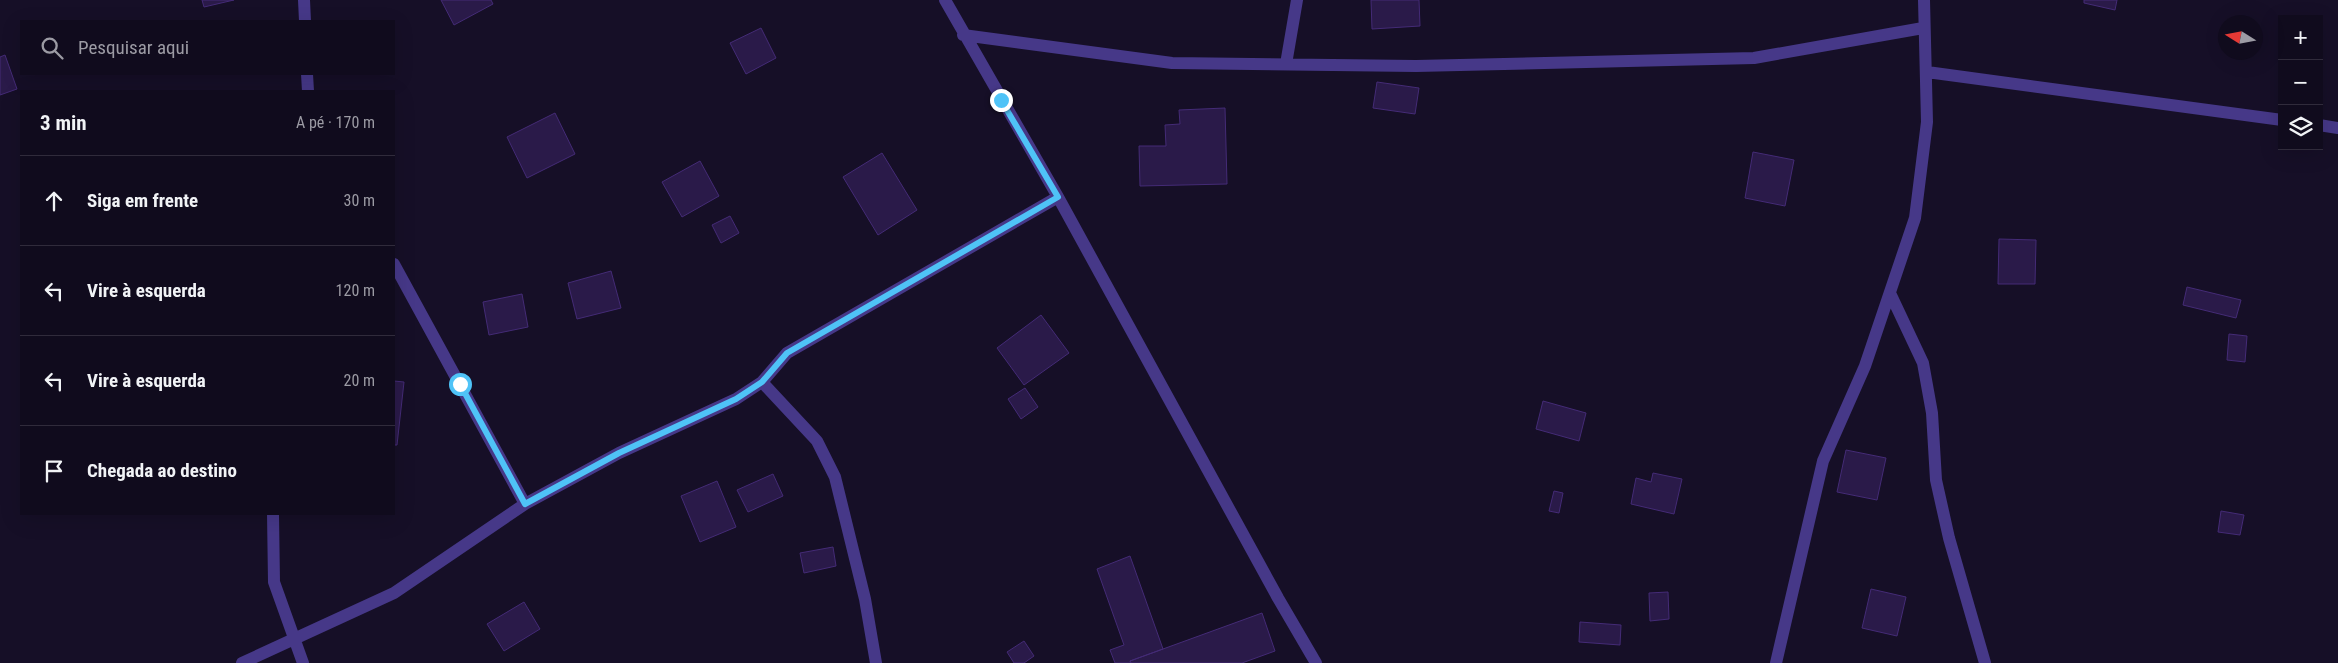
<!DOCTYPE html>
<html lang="pt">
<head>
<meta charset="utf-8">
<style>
  :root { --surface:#100b1d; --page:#1e192a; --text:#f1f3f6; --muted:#9c9ba4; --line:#302b3b }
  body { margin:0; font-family:"Roboto Condensed",sans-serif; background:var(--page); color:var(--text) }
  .controls { position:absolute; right:15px; top:15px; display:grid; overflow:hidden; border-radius:0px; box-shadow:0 5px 20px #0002 }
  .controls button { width:45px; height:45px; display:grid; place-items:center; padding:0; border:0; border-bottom:1px solid var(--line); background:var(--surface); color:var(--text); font:25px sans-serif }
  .compass { position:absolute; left:2218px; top:15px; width:45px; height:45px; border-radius:50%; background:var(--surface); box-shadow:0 5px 20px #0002; rotate:281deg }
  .stop { position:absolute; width:15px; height:15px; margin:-11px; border:4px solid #4fc3f7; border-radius:50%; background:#fff }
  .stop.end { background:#4fc3f7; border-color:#fff; box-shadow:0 1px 5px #0008 }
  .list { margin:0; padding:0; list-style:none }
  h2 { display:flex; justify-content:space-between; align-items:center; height:65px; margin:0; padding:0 20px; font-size:21px }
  h2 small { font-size:16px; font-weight:400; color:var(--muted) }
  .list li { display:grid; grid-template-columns:32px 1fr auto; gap:15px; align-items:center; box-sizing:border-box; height:90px; padding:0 20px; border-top:1px solid var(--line) }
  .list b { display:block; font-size:19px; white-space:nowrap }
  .list em { font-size:16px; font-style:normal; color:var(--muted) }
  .icon { flex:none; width:28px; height:28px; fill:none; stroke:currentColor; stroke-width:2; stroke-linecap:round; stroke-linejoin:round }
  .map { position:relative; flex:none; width:2338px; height:663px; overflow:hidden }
  .search { position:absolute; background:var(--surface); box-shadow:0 5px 20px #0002; left:20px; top:20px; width:375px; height:55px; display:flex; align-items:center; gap:12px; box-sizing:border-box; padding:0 18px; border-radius:0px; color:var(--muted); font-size:19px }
  .panel { position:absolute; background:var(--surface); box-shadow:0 5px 20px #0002; left:20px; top:90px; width:375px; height:425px; border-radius:0px }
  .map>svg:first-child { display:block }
  .building { fill:#2a1a49; stroke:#442b76 }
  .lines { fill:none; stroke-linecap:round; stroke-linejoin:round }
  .street { stroke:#463888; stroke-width:12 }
  .route { stroke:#4fc3f7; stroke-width:6 }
</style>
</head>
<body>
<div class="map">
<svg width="2338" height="663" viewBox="0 0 2338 663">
  <rect width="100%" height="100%" fill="#160f27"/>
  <path class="building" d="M 202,0 L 234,0 L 204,7 Z
    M 441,0 L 491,0 L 493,4 L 454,25 Z
    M 1371,0 L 1419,0 L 1420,26 L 1372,29 Z
    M 2084,0 L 2117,0 L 2115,10 L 2084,3 Z
    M 761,28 L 776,58 L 746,74 L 730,43 Z
    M 5,55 L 17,89 L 0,95 L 0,57 Z
    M 1377,82 L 1419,88 L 1415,114 L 1373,108 Z
    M 1225,108 L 1227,184 L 1140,186 L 1139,146 L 1166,146 L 1165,125 L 1180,124 L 1179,110 Z
    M 555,113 L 575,154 L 527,178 L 507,137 Z
    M 1753,152 L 1794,160 L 1785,206 L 1745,198 Z
    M 882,153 L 917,210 L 878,235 L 843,177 Z
    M 700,161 L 719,196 L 682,217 L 662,182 Z
    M 730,216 L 739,233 L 721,243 L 712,225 Z
    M 1999,239 L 2036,240 L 2035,284 L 1998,284 Z
    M 611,271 L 621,308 L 577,319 L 568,283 Z
    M 2187,287 L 2241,300 L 2236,318 L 2183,305 Z
    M 522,294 L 528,327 L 489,335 L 483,302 Z
    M 1041,315 L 1069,353 L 1024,385 L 997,348 Z
    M 2229,334 L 2247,336 L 2245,362 L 2227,360 Z
    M 394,381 L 404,382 L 397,445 L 394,445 Z
    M 1025,388 L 1038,407 L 1021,419 L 1008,399 Z
    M 1543,401 L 1586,413 L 1579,441 L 1536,429 Z
    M 1846,450 L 1886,458 L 1877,500 L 1837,492 Z
    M 1653,473 L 1682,479 L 1674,514 L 1631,504 L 1636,478 L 1651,482 Z
    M 773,474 L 783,496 L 748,512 L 737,490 Z
    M 717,481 L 736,527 L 700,542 L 681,496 Z
    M 1554,491 L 1563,493 L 1559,513 L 1549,511 Z
    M 2221,511 L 2244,515 L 2240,535 L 2218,532 Z
    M 833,547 L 836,566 L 804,573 L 800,553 Z
    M 1130,556 L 1163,649 L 1130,661 L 1131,663 L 1115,663 L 1110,650 L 1124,645 L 1097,569 Z
    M 1871,589 L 1906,597 L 1897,636 L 1862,628 Z
    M 1668,592 L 1669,619 L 1650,621 L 1649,593 Z
    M 524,602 L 540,629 L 504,651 L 487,624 Z
    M 1262,613 L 1275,651 L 1242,663 L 1131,663 L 1130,661 Z
    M 1580,622 L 1621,625 L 1620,645 L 1579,642 Z
    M 1024,641 L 1034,656 L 1024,663 L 1014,663 L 1007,652 Z"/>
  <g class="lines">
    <path class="street" d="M 304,0 L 305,21
      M 945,0 L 1058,197 L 1278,598 L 1316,663
      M 963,35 L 1172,63 L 1416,66 L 1754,58 L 1923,28
      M 1286,64 L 1297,0
      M 1927,72 L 2282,120
      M 307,74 L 308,91
      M 2319,125 L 2338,128
      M 394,264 L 525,504
      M 1890,293 L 1923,363 L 1932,413 L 1936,480 L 1949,538 L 1985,663
      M 762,382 L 817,441 L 835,477 L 865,599 L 876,663
      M 273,514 L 274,582 L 303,663
      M 242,663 L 394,593 L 525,504 L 619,453 L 736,399 L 762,382 L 787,353 L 1058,197
      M 1776,663 L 1823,461 L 1865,366 L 1915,218 L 1927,122 L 1924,0"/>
  </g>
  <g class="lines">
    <path class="route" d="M 460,384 L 525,504 L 619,453 L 736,399 L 762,382 L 787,353 L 1058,197 L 1001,100"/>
  </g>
</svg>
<div class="controls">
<button>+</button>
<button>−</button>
<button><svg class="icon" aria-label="layers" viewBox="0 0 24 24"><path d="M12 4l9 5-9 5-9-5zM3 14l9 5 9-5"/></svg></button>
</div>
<svg class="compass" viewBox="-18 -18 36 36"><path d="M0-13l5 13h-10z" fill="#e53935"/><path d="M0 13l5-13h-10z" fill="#9c9ba4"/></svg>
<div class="stop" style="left:460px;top:384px"></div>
<div class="stop end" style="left:1001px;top:100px"></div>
<div class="search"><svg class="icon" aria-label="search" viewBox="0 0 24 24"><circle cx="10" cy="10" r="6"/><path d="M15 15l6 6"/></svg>Pesquisar aqui</div>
<section class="panel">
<h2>3 min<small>A pé · 170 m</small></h2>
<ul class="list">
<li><svg class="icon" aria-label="ahead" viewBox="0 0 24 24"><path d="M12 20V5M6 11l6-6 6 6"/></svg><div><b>Siga em frente</b></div><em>30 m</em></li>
<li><svg class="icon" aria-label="left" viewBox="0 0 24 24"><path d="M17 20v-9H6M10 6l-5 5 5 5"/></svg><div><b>Vire à esquerda</b></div><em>120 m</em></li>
<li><svg class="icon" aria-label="left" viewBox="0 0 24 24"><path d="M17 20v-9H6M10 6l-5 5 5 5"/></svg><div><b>Vire à esquerda</b></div><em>20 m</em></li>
<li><svg class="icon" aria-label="arrive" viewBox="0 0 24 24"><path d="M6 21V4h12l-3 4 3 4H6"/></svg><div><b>Chegada ao destino</b></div></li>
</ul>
</section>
</div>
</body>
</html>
